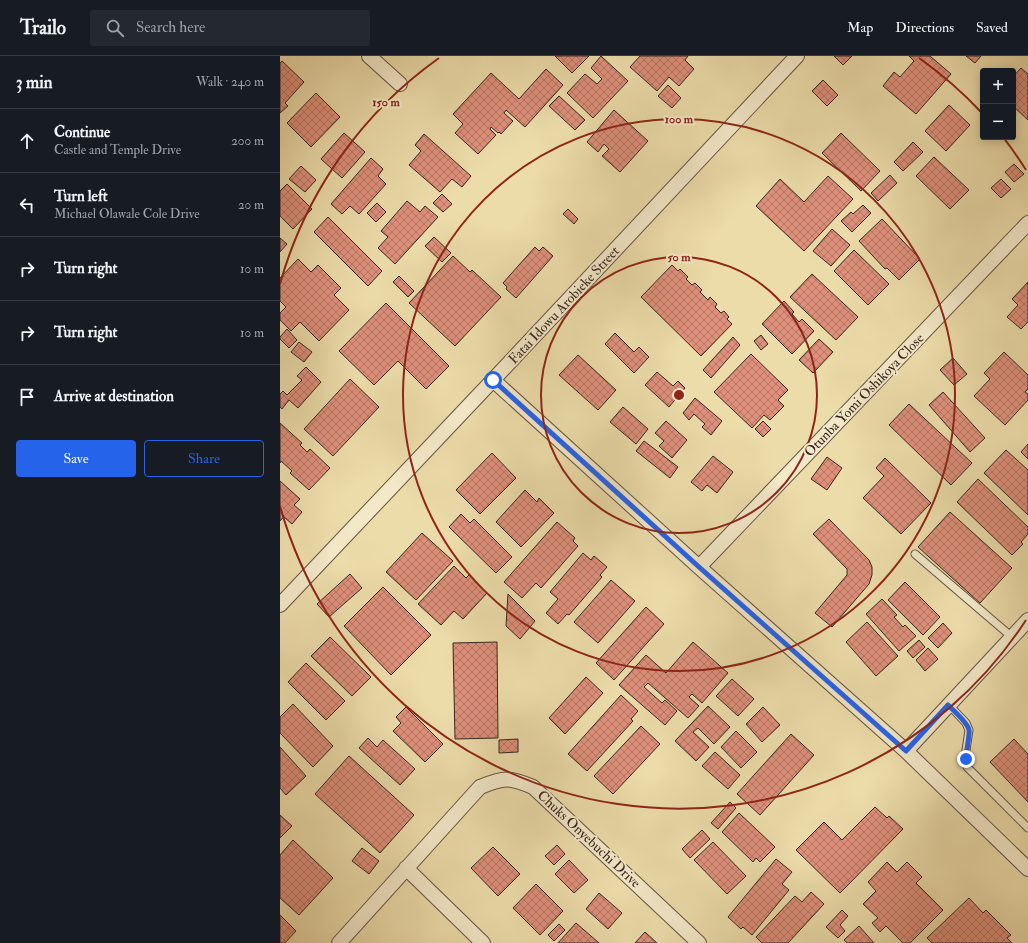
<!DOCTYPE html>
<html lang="en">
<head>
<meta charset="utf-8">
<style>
  :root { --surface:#171b24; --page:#242831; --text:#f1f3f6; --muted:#9ea1a6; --line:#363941; --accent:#2563eb }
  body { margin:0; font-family:"IM FELL Double Pica",serif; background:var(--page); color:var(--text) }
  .controls { position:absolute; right:12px; top:12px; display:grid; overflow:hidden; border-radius:4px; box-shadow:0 2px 10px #0003 }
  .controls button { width:36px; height:36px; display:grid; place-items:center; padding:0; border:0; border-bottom:1px solid var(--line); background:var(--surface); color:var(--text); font:20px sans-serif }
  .stop { position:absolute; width:12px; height:12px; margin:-9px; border:3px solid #2563eb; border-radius:50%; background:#fff }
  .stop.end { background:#2563eb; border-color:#fff; box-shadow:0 1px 4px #0008 }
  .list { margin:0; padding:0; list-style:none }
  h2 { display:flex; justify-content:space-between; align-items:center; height:52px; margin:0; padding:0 16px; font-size:17px }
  h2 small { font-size:13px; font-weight:400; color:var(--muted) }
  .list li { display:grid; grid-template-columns:26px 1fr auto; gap:12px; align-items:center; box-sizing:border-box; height:64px; padding:0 16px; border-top:1px solid var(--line) }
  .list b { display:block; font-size:15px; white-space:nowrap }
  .list p { margin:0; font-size:13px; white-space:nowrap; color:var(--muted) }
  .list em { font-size:13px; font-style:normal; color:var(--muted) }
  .actions { display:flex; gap:8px; padding:12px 16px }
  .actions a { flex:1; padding:9px 0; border:1px solid var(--accent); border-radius:4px; text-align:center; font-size:14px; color:var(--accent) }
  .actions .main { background:var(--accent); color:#fff }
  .icon { flex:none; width:22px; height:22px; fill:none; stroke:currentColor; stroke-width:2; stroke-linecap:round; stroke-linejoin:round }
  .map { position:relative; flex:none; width:748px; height:887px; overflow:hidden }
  header { display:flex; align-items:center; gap:24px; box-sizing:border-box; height:56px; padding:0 20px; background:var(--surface); border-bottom:1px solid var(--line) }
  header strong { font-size:19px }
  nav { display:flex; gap:22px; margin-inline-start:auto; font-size:14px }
  .search { width:280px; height:36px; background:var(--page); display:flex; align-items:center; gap:10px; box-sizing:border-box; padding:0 14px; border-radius:4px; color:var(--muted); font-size:15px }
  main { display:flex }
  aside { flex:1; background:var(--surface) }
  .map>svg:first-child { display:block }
  .building { fill:url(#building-cross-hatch); stroke:#37251f }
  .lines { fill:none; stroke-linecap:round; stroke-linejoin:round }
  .service-casing { stroke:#645342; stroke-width:9 }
  .minor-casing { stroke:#645342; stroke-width:16 }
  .service { stroke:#f3e8c8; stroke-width:7 }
  .minor { stroke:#f3e8c8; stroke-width:14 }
  .route { stroke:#2563eb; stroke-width:5 }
  .ring { fill:none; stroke:#8f2418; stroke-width:2 }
  .labels { text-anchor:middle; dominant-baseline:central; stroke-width:4; stroke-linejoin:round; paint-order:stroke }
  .street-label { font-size:14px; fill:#37251f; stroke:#f3e8c8 }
  .centre { fill:#8f2418; stroke:#f3e8c8; stroke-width:2 }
  .ring-label { font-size:12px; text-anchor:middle; font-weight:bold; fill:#8f2418; stroke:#f3e8c8; stroke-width:4; stroke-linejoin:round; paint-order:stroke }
</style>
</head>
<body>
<header>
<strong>Trailo</strong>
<div class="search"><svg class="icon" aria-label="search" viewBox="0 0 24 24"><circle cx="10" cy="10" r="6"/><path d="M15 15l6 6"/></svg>Search here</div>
<nav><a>Map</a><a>Directions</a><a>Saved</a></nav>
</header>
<main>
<aside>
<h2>3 min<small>Walk · 240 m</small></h2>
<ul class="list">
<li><svg class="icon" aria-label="ahead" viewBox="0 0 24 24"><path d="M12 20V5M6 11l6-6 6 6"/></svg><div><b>Continue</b><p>Castle and Temple Drive</p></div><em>200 m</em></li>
<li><svg class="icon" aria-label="left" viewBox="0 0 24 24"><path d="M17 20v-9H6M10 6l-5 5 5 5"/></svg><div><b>Turn left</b><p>Michael Olawale Cole Drive</p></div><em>20 m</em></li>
<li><svg class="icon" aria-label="right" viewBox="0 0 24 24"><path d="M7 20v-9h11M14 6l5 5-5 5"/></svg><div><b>Turn right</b></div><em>10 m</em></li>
<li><svg class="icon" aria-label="right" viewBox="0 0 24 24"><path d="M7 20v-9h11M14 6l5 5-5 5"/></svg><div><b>Turn right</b></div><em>10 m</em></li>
<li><svg class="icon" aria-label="arrive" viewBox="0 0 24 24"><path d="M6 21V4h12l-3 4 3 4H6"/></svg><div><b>Arrive at destination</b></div></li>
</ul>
<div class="actions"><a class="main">Save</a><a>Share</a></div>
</aside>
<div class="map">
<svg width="748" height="887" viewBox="0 0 748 887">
  <defs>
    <pattern id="building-cross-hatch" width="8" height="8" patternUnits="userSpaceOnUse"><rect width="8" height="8" fill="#de907b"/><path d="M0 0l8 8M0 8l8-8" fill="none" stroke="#b57564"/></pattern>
  </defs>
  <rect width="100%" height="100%" fill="#ecdcaa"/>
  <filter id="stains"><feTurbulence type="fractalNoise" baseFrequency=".005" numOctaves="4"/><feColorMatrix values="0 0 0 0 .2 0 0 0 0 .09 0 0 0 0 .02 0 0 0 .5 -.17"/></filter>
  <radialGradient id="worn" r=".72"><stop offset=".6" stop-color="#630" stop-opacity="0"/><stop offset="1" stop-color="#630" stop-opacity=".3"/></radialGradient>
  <path class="building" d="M 275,0 L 309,0 L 292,17 Z
    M 321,0 L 348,25 L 313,62 L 287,37 L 305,18 L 317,28 L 322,23 L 311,12 Z
    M 360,0 L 408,0 L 405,4 L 414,13 L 399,30 L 389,21 L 377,35 L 350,11 Z
    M 554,0 L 572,0 L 563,9 Z
    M 629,0 L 650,0 L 671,18 L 636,58 L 603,30 L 614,16 L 620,21 L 634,5 Z
    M 686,0 L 701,0 L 695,7 Z
    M 2,5 L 24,26 L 5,47 L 8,50 L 0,57 L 0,7 Z
    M 741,12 L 748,18 L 748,64 L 733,50 L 733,21 Z
    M 266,13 L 283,29 L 245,71 L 226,54 L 224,57 L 233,65 L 221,78 L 219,76 L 218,77 L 211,71 L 210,73 L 216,79 L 198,98 L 175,77 L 183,68 L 173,58 L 211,17 L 239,43 Z
    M 543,24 L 558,39 L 547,50 L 532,35 Z
    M 388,29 L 401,42 L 392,52 L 378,40 Z
    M 36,37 L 60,61 L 31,91 L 7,67 Z
    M 279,40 L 305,64 L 295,74 L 269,50 Z
    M 669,49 L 690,69 L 666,95 L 645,75 Z
    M 334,54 L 368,85 L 340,116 L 322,100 L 329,93 L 324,88 L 318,96 L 307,86 Z
    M 64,77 L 85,96 L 62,122 L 41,103 Z
    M 561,77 L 600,115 L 581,135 L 542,97 Z
    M 144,78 L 191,120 L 182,131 L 172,123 L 160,136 L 129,109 L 141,95 L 135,89 Z
    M 633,86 L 643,96 L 623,115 L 614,106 Z
    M 654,101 L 689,134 L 670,153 L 636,120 Z
    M 91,102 L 103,113 L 98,120 L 106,128 L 79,158 L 70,150 L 62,158 L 51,148 Z
    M 734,108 L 744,118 L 734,126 L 725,116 Z
    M 21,110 L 36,124 L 25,136 L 9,123 Z
    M 610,119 L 617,127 L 598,145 L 591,137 Z
    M 548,120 L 573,143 L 524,195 L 476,150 L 500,123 L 524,146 Z
    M 721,123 L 731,133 L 721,142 L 711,132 Z
    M 7,128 L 32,153 L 13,173 L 0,160 L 0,135 Z
    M 162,138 L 172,148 L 163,156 L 153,147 Z
    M 127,145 L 140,156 L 145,150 L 158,161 L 115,208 L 98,192 L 108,181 L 101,175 Z
    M 97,147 L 106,156 L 96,166 L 87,157 Z
    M 583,149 L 591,157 L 572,176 L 561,165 L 571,156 L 573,158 Z
    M 288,153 L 298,163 L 294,168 L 283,158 Z
    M 48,161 L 102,215 L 88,230 L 34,176 Z
    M 602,163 L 640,203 L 619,224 L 607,212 L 605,213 L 579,185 Z
    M 552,173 L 570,189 L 551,210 L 533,195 Z
    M 154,181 L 171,197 L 162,206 L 145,190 Z
    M 0,182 L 7,188 L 0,196 Z
    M 255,191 L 259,195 L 263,191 L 273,200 L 236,242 L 226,233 L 227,231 L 223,227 Z
    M 574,194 L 609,228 L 588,249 L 554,215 Z
    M 173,200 L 190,216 L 192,214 L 221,241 L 175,290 L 129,247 Z
    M 18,203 L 31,216 L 38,209 L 61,232 L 54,239 L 69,254 L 39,285 L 20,266 L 11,275 L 0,264 L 0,257 L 6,251 L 0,245 L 0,222 Z
    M 392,209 L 398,215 L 400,213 L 408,221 L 406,223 L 412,229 L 415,227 L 422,234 L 420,236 L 428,244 L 430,241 L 437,248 L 435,251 L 441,257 L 444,255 L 449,261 L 447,263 L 452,268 L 421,300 L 361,241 Z
    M 532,218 L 578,261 L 556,284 L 510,241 Z
    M 119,220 L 134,235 L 128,241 L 113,226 Z
    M 748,226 L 748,266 L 741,273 L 727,261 L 738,249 L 732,243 Z
    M 504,245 L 514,256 L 512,258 L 519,266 L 522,263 L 534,275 L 512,298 L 482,268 Z
    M 106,247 L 169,310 L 146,333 L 118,305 L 94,329 L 59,295 Z
    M 7,273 L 17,284 L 9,292 L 0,283 L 0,281 Z
    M 335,277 L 354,296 L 359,291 L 369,301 L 354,317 L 325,288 Z
    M 481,279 L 488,288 L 481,294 L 474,285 Z
    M 453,281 L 460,289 L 431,322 L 423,314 Z
    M 539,283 L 553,296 L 533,317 L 519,304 Z
    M 19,286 L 32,296 L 24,306 L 11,296 Z
    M 724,296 L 748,319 L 748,333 L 745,336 L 748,338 L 748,344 L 725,369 L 694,340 L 710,323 L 704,317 Z
    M 471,298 L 508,334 L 498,344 L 504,350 L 490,364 L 484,359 L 472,372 L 434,336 Z
    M 298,299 L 336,334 L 318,354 L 279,319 Z
    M 673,302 L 687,318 L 674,329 L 660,314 Z
    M 26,311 L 41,326 L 18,352 L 9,344 L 2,353 L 0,351 L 0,338 L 3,335 L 7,339 L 22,324 L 17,320 Z
    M 377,316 L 393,330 L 398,325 L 405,332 L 389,351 L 365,329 Z
    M 70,323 L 99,351 L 53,400 L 24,373 Z
    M 663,336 L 705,382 L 690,396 L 649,349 Z
    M 415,342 L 442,365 L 431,379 L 422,371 L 425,368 L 414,358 L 409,364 L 403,357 Z
    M 629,348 L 692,407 L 671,429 L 609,369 Z
    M 343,351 L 368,373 L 356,388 L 330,366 Z
    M 386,365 L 407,384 L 392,402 L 379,390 L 384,385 L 375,377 Z
    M 483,365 L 491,373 L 483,381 L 475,373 Z
    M 0,367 L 22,387 L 20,389 L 27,396 L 30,393 L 50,412 L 29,434 L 10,417 L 12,415 L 1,405 L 0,407 Z
    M 364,385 L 398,411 L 390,422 L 356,395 Z
    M 748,388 L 748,403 L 741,396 Z
    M 726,394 L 748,414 L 748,459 L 704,417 Z
    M 212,397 L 236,422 L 200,458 L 176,434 Z
    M 433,400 L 453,416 L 437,437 L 427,429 L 422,435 L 411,426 Z
    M 547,401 L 562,412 L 547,434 L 531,423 Z
    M 605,402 L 651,447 L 621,478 L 583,442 L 604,420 L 596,412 Z
    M 698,423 L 748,471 L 748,478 L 741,486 L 743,488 L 732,499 L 677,446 Z
    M 0,425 L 20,443 L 14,449 L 22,456 L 12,468 L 4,461 L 0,465 Z
    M 245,434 L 257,446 L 259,442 L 274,457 L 241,491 L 216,466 Z
    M 670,456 L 732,512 L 700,547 L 638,491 Z
    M 181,458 L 190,467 L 194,463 L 232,501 L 216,517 L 169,471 Z
    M 549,463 L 589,504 L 592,511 L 592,519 L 589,528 L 552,571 L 535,557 L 567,519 L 567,513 L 533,478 Z
    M 277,466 L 295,482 L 293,485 L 298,490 L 261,532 L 256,527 L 242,542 L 224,526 Z
    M 142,477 L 173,505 L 136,544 L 106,516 Z
    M 303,497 L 311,504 L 314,500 L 327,511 L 320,519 L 322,521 L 289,559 L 287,558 L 278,568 L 266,557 L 278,543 L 270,536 Z
    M 174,510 L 186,522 L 189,519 L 207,537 L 183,563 L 174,555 L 161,569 L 138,548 Z
    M 70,518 L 82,532 L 49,561 L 37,548 Z
    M 331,524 L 355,545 L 318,587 L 294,566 Z
    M 625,526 L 660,561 L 643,579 L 608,544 Z
    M 103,531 L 151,579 L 111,619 L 64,570 Z
    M 228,538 L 255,565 L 240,583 L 226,570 Z
    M 602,543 L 617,559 L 614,561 L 623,571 L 625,569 L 636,580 L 619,595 L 586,558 Z
    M 366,551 L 384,568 L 334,624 L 316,607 Z
    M 587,566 L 618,600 L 596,620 L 566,586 Z
    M 663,567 L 672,577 L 658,592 L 648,582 Z
    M 50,581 L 91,621 L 72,640 L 31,600 Z
    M 639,584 L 645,591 L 633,602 L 627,595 Z
    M 217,586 L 218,682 L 175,683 L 173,587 Z
    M 413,586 L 448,617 L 422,647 L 412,638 L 409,641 L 419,650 L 408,662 L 368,627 L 364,631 L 382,647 L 385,644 L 397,655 L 385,669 L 339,629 L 366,599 L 386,617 Z
    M 648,592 L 658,603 L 645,615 L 636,604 Z
    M 26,607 L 65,645 L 46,664 L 8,626 Z
    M 306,621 L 323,637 L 285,678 L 269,662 Z
    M 452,623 L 474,643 L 458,660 L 436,640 Z
    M 341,639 L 358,655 L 351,663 L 353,665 L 307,715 L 288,698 Z
    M 13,648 L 53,690 L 33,711 L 0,677 L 0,661 Z
    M 428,650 L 450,671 L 434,688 L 418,672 L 413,676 L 429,691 L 416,705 L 395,685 Z
    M 126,651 L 163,688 L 145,706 L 113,675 L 121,667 L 116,661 Z
    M 483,651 L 500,669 L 482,686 L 466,668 Z
    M 361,670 L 380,688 L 333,738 L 314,720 Z
    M 456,675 L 477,696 L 461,712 L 441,691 Z
    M 511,678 L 534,699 L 480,759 L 457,738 Z
    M 88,682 L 97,691 L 103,684 L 135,713 L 120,729 L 79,692 Z
    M 238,683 L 238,696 L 219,697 L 219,684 Z
    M 734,683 L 748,698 L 748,746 L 710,706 Z
    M 0,691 L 26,720 L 6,739 L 0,732 Z
    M 435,696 L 460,719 L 448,733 L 422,710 Z
    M 69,700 L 134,759 L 100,797 L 35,738 Z
    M 450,746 L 456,752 L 438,773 L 431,767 Z
    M 595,751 L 607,762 L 609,760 L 623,773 L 560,837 L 516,794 L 544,766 L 562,784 Z
    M 459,757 L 495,791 L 480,806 L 476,802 L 473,806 L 442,776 Z
    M 0,759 L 12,770 L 0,782 Z
    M 422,774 L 430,783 L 410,802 L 402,793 Z
    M 13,784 L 53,822 L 19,859 L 0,842 L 0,799 Z
    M 433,786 L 466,820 L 447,838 L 414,804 Z
    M 277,789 L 285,798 L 274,809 L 265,800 Z
    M 213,791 L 240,818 L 218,840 L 191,812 Z
    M 82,792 L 99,805 L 89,818 L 72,805 Z
    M 496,803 L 512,816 L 502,828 L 509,834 L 472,879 L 463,871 L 461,873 L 448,861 Z
    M 289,804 L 308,824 L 294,837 L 275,818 Z
    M 607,806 L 617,816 L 627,806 L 642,821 L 636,827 L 663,854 L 630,887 L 623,887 L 606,870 L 600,876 L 592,867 L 598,862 L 583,848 L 596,835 L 588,826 Z
    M 256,828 L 283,855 L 260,879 L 233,852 Z
    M 531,836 L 544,848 L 508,887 L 482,887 L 476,881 L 515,840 L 522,846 Z
    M 319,837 L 342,857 L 328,873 L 306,853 Z
    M 689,842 L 703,857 L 706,854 L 731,879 L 727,882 L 732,887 L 652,887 L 647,882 Z
    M 562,854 L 568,860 L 560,869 L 565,875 L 558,882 L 546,871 Z
    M 0,859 L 16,875 L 5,887 L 0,887 Z
    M 296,867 L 319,887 L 278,887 Z
    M 279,868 L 285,874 L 274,885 L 268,879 Z
    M 579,870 L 594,887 L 567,887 L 564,884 Z
    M 365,876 L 377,887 L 355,887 Z"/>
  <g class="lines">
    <g class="service-casing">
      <path id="service" d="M 635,498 L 732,581
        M 669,649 L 686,667 L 689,674 L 686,694 L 687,711 L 748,772"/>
    </g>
    <g class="minor-casing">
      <path id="minor" d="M 89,0 L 120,28
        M 213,324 L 419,511 L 626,695 L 748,813
        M 419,511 L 748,167
        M 0,549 L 213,324 L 517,0
        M 626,695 L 748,564
        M 126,812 L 203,887
        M 59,887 L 200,731 C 224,721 229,721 253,731 L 419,887"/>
    </g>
    <use href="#service" class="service"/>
    <use href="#minor" class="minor"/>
  </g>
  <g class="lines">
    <path class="route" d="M 213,324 L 419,511 L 626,695 L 668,649 C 674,655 688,667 689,674 C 690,678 686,696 686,703"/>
  </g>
  <g class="ring">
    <circle cx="399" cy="339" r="138"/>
    <circle cx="399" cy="339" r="276"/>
    <path d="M746 564A414 414 0 0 1 0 450M0 228A414 414 0 0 1 159 2M639 2A414 414 0 0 1 702 57M723 81A414 414 0 0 1 746 114"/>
  </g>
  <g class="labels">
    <g class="street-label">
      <text transform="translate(284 249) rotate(-47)">Fatai Idowu Arobieke Street</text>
      <text transform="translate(584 339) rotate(-46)">Otunba Yomi Oshikoya Close</text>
      <text transform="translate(309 783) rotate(43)">Chuks Onyebuchi Drive</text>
    </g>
  </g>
  <circle cx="399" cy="339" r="6" class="centre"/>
  <g class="ring-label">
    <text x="106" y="50">150 m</text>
    <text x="399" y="67">100 m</text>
    <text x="399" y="205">50 m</text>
  </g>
  <rect width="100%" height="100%" filter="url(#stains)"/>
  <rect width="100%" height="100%" fill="url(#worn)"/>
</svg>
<div class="controls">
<button>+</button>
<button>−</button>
</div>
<div class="stop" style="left:213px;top:324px"></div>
<div class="stop end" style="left:686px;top:703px"></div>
</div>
</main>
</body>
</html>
